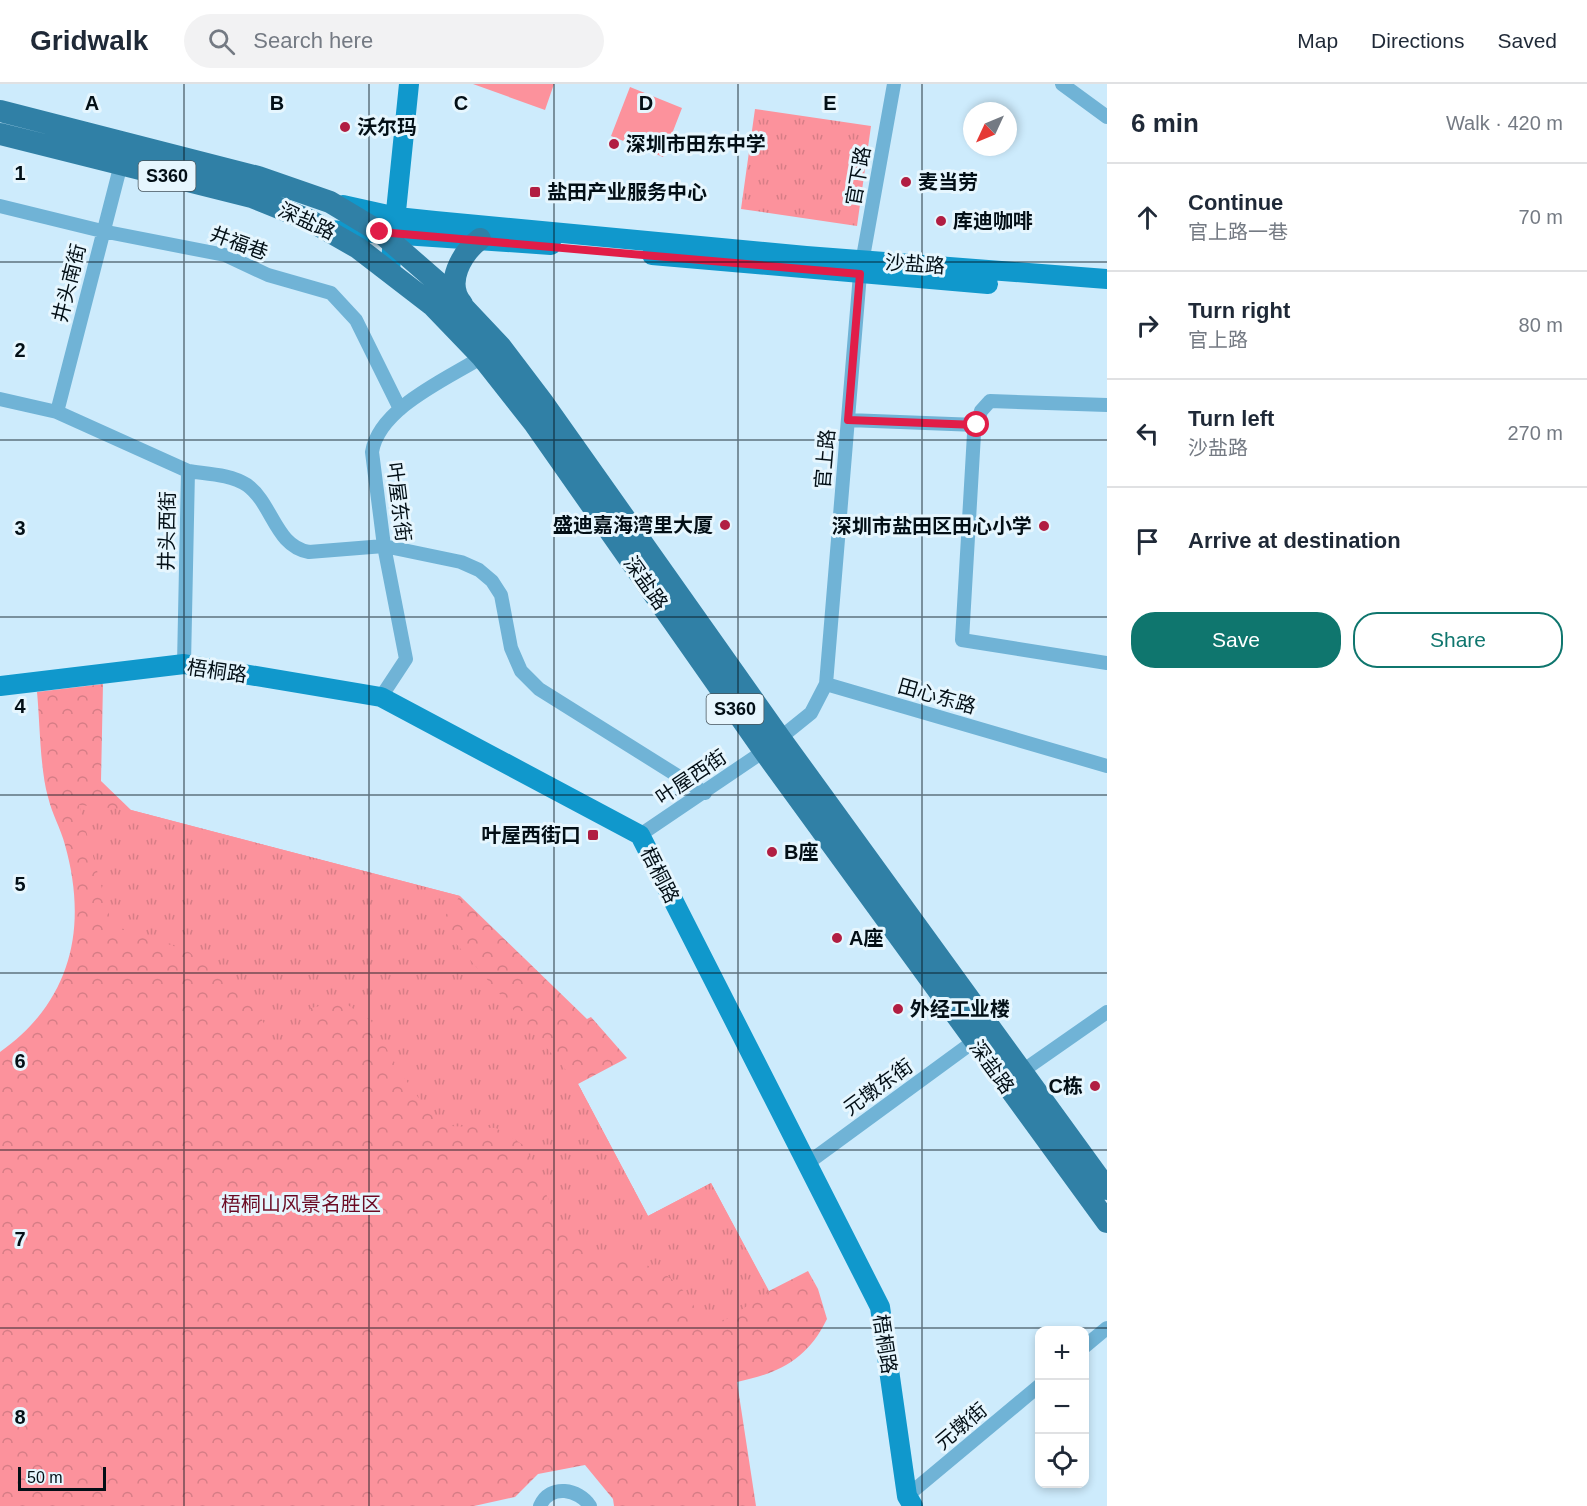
<!DOCTYPE html>
<html lang="en">
<head>
<meta charset="utf-8">
<style>
  :root { --surface:#fff; --page:#f2f2f3; --text:#1f2937; --muted:#747a83; --line:#e0e1e3; --accent:#0f766e }
  body { margin:0; font-family:Helvetica,"Noto Sans SC",sans-serif; background:var(--page); color:var(--text) }
  .controls { position:absolute; right:18px; bottom:18px; display:grid; overflow:hidden; border-radius:12px; box-shadow:0 3px 9px #0003 }
  .controls button { width:54px; height:54px; display:grid; place-items:center; padding:0; border:0; border-bottom:2px solid var(--line); background:var(--surface); color:var(--text); font:30px sans-serif }
  .compass { position:absolute; left:963px; top:18px; width:54px; height:54px; border-radius:50%; background:var(--surface); box-shadow:0 3px 9px #0003; rotate:226deg }
  .scale { position:absolute; left:18px; bottom:15px; width:88px; box-sizing:border-box; padding-left:6px; border:3px solid #030f16; border-top:0; font-size:16px; line-height:21px; white-space:nowrap; color:#030f16; -webkit-text-stroke:4px #e6f6fe; paint-order:stroke }
  .stop { position:absolute; width:18px; height:18px; margin:-14px; border:4px solid #e11d48; border-radius:50%; background:#fff }
  .stop.end { background:#e11d48; border-color:#fff; box-shadow:0 2px 6px #0008 }
  .list { margin:0; padding:0; list-style:none }
  h2 { display:flex; justify-content:space-between; align-items:center; height:78px; margin:0; padding:0 24px; font-size:26px }
  h2 small { font-size:20px; font-weight:400; color:var(--muted) }
  .list li { display:grid; grid-template-columns:39px 1fr auto; gap:18px; align-items:center; box-sizing:border-box; height:108px; padding:0 24px; border-top:2px solid var(--line) }
  .list b { display:block; font-size:22px; white-space:nowrap }
  .list p { margin:0; font-size:20px; white-space:nowrap; color:var(--muted) }
  .list em { font-size:20px; font-style:normal; color:var(--muted) }
  .actions { display:flex; gap:12px; padding:18px 24px }
  .actions a { flex:1; padding:14px 0; border:2px solid var(--accent); border-radius:24px; text-align:center; font-size:21px; color:var(--accent) }
  .actions .main { background:var(--accent); color:#fff }
  .icon { flex:none; width:33px; height:33px; fill:none; stroke:currentColor; stroke-width:2; stroke-linecap:round; stroke-linejoin:round }
  .map { position:relative; flex:none; width:1107px; height:1422px; overflow:hidden }
  header { display:flex; align-items:center; gap:36px; box-sizing:border-box; height:84px; padding:0 30px; background:var(--surface); border-bottom:2px solid var(--line) }
  header strong { font-size:28px }
  nav { display:flex; gap:33px; margin-inline-start:auto; font-size:21px }
  .search { width:420px; height:54px; background:var(--page); display:flex; align-items:center; gap:15px; box-sizing:border-box; padding:0 21px; border-radius:33px; color:var(--muted); font-size:22px }
  main { display:flex }
  aside { flex:1; background:var(--surface) }
  .map>svg:first-child { display:block }
  .grass { fill:#fc929c }
  .forest { fill:url(#forest-crowns) }
  .park { fill:url(#park-tufts) }
  .lines { fill:none; stroke-linecap:round; stroke-linejoin:round }
  .street { stroke:#70b3d6; stroke-width:14 }
  .secondary { stroke:#1098cc; stroke-width:20 }
  .primary { stroke:#3080a6; stroke-width:22 }
  .route { stroke:#e11d48; stroke-width:8 }
  .grid { fill:none; stroke:#030f16; stroke-width:1.5; stroke-opacity:0.55 }
  .poi-dot { fill:#b11e42; stroke:#e6f6fe; stroke-width:2 }
  .labels { text-anchor:middle; dominant-baseline:central; stroke-width:6; stroke-linejoin:round; paint-order:stroke }
  .shield { fill:#e6f6fe; stroke:#47545c; stroke-width:1.5 }
  .shield-label { font-size:18px; font-weight:bold; fill:#030f16 }
  .poi-label { font-size:20px; font-weight:bold; fill:#030f16; stroke:#e6f6fe; text-anchor:start }
  .street-label { font-size:20px; fill:#030f16; stroke:#e6f6fe }
  .park-label { font-size:20px; fill:#6b0b24; stroke:#e6f6fe }
  .grid-label { font-size:20px; text-anchor:middle; font-weight:bold; fill:#030f16; stroke:#e6f6fe; stroke-width:6; stroke-linejoin:round; paint-order:stroke }
</style>
</head>
<body>
<header>
<strong>Gridwalk</strong>
<div class="search"><svg class="icon" aria-label="search" viewBox="0 0 24 24"><circle cx="10" cy="10" r="6"/><path d="M15 15l6 6"/></svg>Search here</div>
<nav><a>Map</a><a>Directions</a><a>Saved</a></nav>
</header>
<main>
<div class="map">
<svg width="1107" height="1422" viewBox="0 0 1107 1422">
  <defs>
    <pattern id="forest-crowns" width="20" height="18" patternUnits="userSpaceOnUse" patternTransform="scale(1.5)"><rect width="20" height="18" fill="#fc929c"/><path d="M2 6a3 3 0 1 1 6 0M12 15a3 3 0 1 1 6 0" fill="none" stroke="#d67d86"/></pattern>
    <pattern id="park-tufts" width="24" height="20" patternUnits="userSpaceOnUse" patternTransform="scale(1.5)"><rect width="24" height="20" fill="#fc929c"/><path d="M3 7l-1-3M5 7V3M7 7l1-3M15 17l-1-3M17 17v-4M19 17l1-3" fill="none" stroke="#d67d86"/></pattern>
  </defs>
  <rect width="100%" height="100%" fill="#cdebfc"/>
  <path class="grass" d="M 473,0 L 554,0 L 545,26 Z
    M 630,3 L 682,24 L 663,73 L 611,52 Z"/>
  <path class="forest" d="M 103,600 L 101,697 L 131,726 L 460,812 L 587,935 L 591,933 L 627,974 L 578,1000 L 648,1132 L 711,1099 L 769,1207 L 808,1187 L 818,1205 L 827,1235 C 807,1276 779,1289 737,1298 L 756,1422 L 614,1422 L 613,1415 L 585,1381 L 538,1390 L 515,1413 L 474,1422 L 0,1422 L 0,968 C 72,917 88,843 65,761 C 61,745 52,730 48,713 C 40,685 40,639 37,608 Z"/>
  <path class="park" d="M 755,25 L 871,42 L 857,142 L 741,125 Z
    M 79,721 L 131,726 L 460,812 L 439,840 L 578,1000 L 648,1132 L 711,1099 L 769,1208 L 708,1247 C 683,1199 671,1185 615,1172 C 603,1170 591,1169 579,1164 L 550,1119 L 525,1062 L 496,1044 L 449,1042 L 428,1027 L 400,988 L 371,937 L 342,917 L 311,924 L 281,969 L 255,924 L 188,867 L 112,841 Z"/>
  <g class="lines">
    <path class="street" d="M 1062,0 L 1107,33
      M 0,122 L 102,147 L 225,171 L 268,191 L 331,209 L 356,236 L 400,325
      M 0,315 L 57,328 L 188,387 L 184,580
      M 57,328 L 121,80
      M 848,336 L 977,341 L 981,327 L 990,317 L 1107,321
      M 977,341 L 974,350 L 962,556 L 1107,579
      M 188,387 C 208,390 230,390 247,401 C 273,420 275,462 309,468 L 384,462 L 461,478 L 479,486 L 492,497 L 501,511 L 511,564 L 521,587 L 539,605 L 705,709
      M 826,600 L 860,190 L 894,0
      M 381,613 L 406,575 L 384,462 L 372,368 C 379,324 447,295 482,273
      M 780,654 L 811,629 L 826,600 L 1107,682
      M 640,751 L 764,667
      M 1021,988 L 1107,928
      M 805,1081 L 973,958
      M 1084,1263 L 1107,1244
      M 907,1412 L 1040,1301
      M 540,1422 C 550,1399 579,1405 590,1422"/>
    <path class="secondary" d="M 343,121 L 397,133 L 435,137 L 806,172 L 1107,195
      M 329,146 L 551,161
      M 652,171 L 988,200
      M 390,186 L 409,0
      M 0,602 L 184,580 L 381,613 L 640,751 L 880,1223 L 907,1412 L 913,1422"/>
    <path class="primary" d="M 0,27 L 258,93 L 330,118 L 380,148 L 450,209 L 500,262 L 544,320 L 780,654 L 1107,1105
      M 0,50 L 252,113 L 309,136 L 358,164 L 432,221 L 482,273 L 534,339 L 764,667 L 1107,1138
      M 462,220 C 444,199 462,169 480,155"/>
  </g>
  <g class="lines">
    <path class="route" d="M 380,148 L 860,190 L 848,336 L 977,341"/>
  </g>
  <path class="grid" d="M 184,0 L 184,1422M 369,0 L 369,1422M 554,0 L 554,1422M 738,0 L 738,1422M 922,0 L 922,1422M 0,178 L 1107,178M 0,356 L 1107,356M 0,533 L 1107,533M 0,711 L 1107,711M 0,889 L 1107,889M 0,1066 L 1107,1066M 0,1244 L 1107,1244"/>
  <g class="poi-dot">
    <circle cx="345" cy="43" r="6"/>
    <circle cx="614" cy="60" r="6"/>
    <circle cx="906" cy="98" r="6"/>
    <rect x="529" y="102" width="12" height="12" rx="3"/>
    <circle cx="941" cy="137" r="6"/>
    <circle cx="725" cy="441" r="6"/>
    <circle cx="1044" cy="442" r="6"/>
    <rect x="587" y="745" width="12" height="12" rx="3"/>
    <circle cx="772" cy="768" r="6"/>
    <circle cx="837" cy="854" r="6"/>
    <circle cx="898" cy="925" r="6"/>
    <circle cx="1095" cy="1002" r="6"/>
  </g>
  <g class="labels">
    <g class="shield">
      <rect x="138.5" y="77" width="57" height="30" rx="4.5"/>
      <rect x="706.5" y="610" width="57" height="30" rx="4.5"/>
    </g>
    <g class="shield-label">
      <text x="167" y="92">S360</text>
      <text x="735" y="625">S360</text>
    </g>
    <g class="poi-label">
      <text x="357" y="43">沃尔玛</text>
      <text x="626" y="60">深圳市田东中学</text>
      <text x="918" y="98">麦当劳</text>
      <text x="547" y="108">盐田产业服务中心</text>
      <text x="953" y="137">库迪咖啡</text>
      <text x="713" y="441" text-anchor="end">盛迪嘉海湾里大厦</text>
      <text x="1032" y="442" text-anchor="end">深圳市盐田区田心小学</text>
      <text x="581" y="751" text-anchor="end">叶屋西街口</text>
      <text x="784" y="768">B座</text>
      <text x="849" y="854">A座</text>
      <text x="910" y="925">外经工业楼</text>
      <text x="1083" y="1002" text-anchor="end">C栋</text>
    </g>
    <g class="street-label">
      <text transform="translate(858 92) rotate(-80)">官下路</text>
      <text transform="translate(307 137) rotate(25)">深盐路</text>
      <text transform="translate(239 159) rotate(20)">井福巷</text>
      <text transform="translate(915 180) rotate(4)">沙盐路</text>
      <text transform="translate(69 199) rotate(-76)">井头南街</text>
      <text transform="translate(825 375) rotate(-85)">官上路</text>
      <text transform="translate(399 418) rotate(83)">叶屋东街</text>
      <text transform="translate(167 447) rotate(-89)">井头西街</text>
      <text transform="translate(646 499) rotate(55)">深盐路</text>
      <text transform="translate(217 587) rotate(8)">梧桐路</text>
      <text transform="translate(937 612) rotate(16)">田心东路</text>
      <text transform="translate(691 693) rotate(-34)">叶屋西街</text>
      <text transform="translate(660 791) rotate(63)">梧桐路</text>
      <text transform="translate(992 983) rotate(54)">深盐路</text>
      <text transform="translate(878 1003) rotate(-36)">元墩东街</text>
      <text transform="translate(885 1260) rotate(81)">梧桐路</text>
      <text transform="translate(961 1342) rotate(-40)">元墩街</text>
    </g>
    <g class="park-label">
      <text x="301" y="1120">梧桐山风景名胜区</text>
    </g>
  </g>
  <g class="grid-label">
    <text x="92" y="26">A</text>
    <text x="277" y="26">B</text>
    <text x="461" y="26">C</text>
    <text x="646" y="26">D</text>
    <text x="830" y="26">E</text>
    <text x="20" y="96">1</text>
    <text x="20" y="273">2</text>
    <text x="20" y="451">3</text>
    <text x="20" y="629">4</text>
    <text x="20" y="807">5</text>
    <text x="20" y="984">6</text>
    <text x="20" y="1162">7</text>
    <text x="20" y="1340">8</text>
  </g>
</svg>
<div class="controls">
<button>+</button>
<button>−</button>
<button><svg class="icon" aria-label="locate" viewBox="0 0 24 24"><circle cx="12" cy="12" r="6"/><path d="M12 2v4M12 18v4M2 12h4M18 12h4"/></svg></button>
</div>
<svg class="compass" viewBox="-18 -18 36 36"><path d="M0-13l5 13h-10z" fill="#e53935"/><path d="M0 13l5-13h-10z" fill="#747a83"/></svg>
<div class="scale">50 m</div>
<div class="stop" style="left:977px;top:341px"></div>
<div class="stop end" style="left:380px;top:148px"></div>
</div>
<aside>
<h2>6 min<small>Walk · 420 m</small></h2>
<ul class="list">
<li><svg class="icon" aria-label="ahead" viewBox="0 0 24 24"><path d="M12 20V5M6 11l6-6 6 6"/></svg><div><b>Continue</b><p>官上路一巷</p></div><em>70 m</em></li>
<li><svg class="icon" aria-label="right" viewBox="0 0 24 24"><path d="M7 20v-9h11M14 6l5 5-5 5"/></svg><div><b>Turn right</b><p>官上路</p></div><em>80 m</em></li>
<li><svg class="icon" aria-label="left" viewBox="0 0 24 24"><path d="M17 20v-9H6M10 6l-5 5 5 5"/></svg><div><b>Turn left</b><p>沙盐路</p></div><em>270 m</em></li>
<li><svg class="icon" aria-label="arrive" viewBox="0 0 24 24"><path d="M6 21V4h12l-3 4 3 4H6"/></svg><div><b>Arrive at destination</b></div></li>
</ul>
<div class="actions"><a class="main">Save</a><a>Share</a></div>
</aside>
</main>
</body>
</html>
